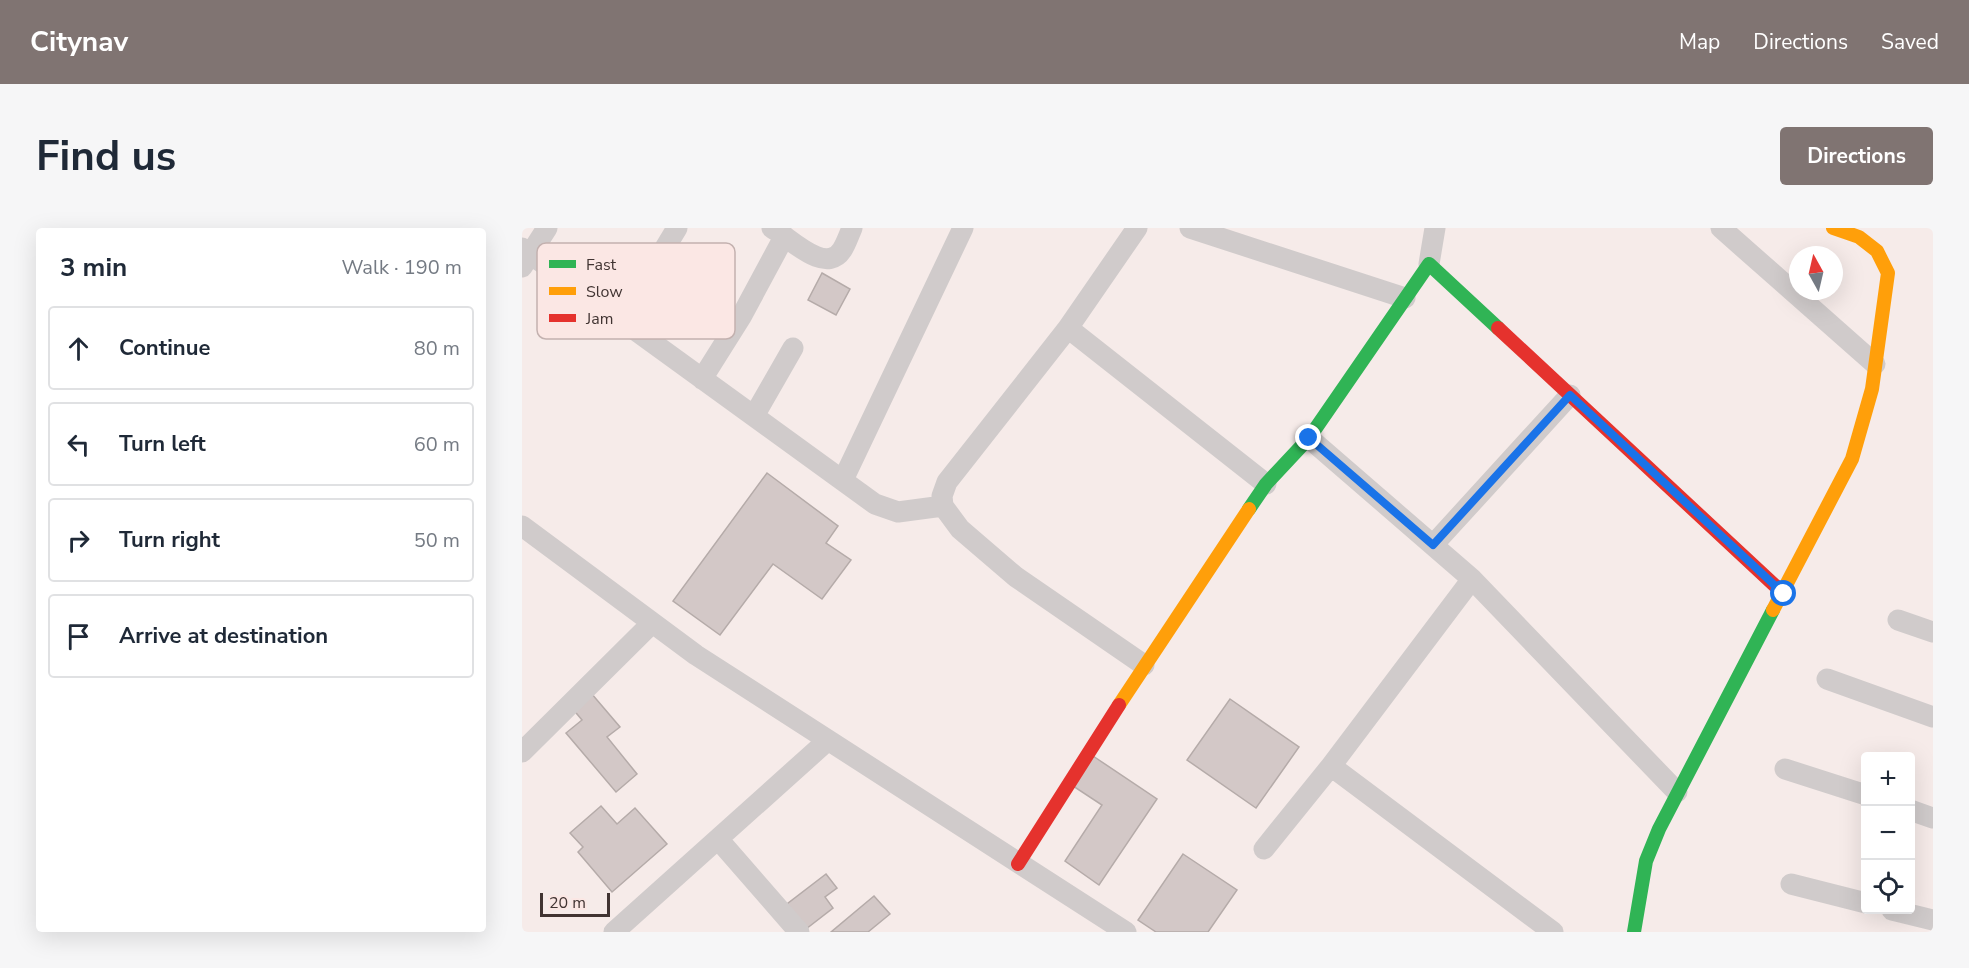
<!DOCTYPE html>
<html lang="en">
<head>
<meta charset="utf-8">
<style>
  :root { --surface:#fff; --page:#f6f6f7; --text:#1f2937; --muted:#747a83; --line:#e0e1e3; --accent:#807472 }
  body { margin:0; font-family:"Nunito Sans",sans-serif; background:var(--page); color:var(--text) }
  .controls { position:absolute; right:18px; bottom:18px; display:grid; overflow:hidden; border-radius:6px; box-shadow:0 6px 24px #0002 }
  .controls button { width:54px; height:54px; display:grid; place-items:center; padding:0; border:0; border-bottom:2px solid var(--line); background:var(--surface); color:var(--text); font:30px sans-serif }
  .compass { position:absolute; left:1267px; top:18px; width:54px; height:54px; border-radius:50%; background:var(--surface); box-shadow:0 6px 24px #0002; rotate:352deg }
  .scale { position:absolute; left:18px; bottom:15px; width:70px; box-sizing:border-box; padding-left:6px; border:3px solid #413432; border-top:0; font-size:16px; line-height:21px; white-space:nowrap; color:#413432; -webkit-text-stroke:4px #fbe7e4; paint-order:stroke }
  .stop { position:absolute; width:18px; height:18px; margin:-14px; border:4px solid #1a73e8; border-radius:50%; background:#fff }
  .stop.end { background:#1a73e8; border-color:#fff; box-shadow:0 2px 6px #0008 }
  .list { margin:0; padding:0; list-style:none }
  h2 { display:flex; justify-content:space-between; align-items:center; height:78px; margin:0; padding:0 24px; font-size:26px }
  h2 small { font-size:20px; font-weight:400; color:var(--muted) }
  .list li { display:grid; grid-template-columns:39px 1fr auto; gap:18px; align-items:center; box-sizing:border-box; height:84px; margin:0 12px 12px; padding:0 12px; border:2px solid var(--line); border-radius:6px }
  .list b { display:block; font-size:22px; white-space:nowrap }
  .list em { font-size:20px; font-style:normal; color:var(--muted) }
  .icon { flex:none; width:33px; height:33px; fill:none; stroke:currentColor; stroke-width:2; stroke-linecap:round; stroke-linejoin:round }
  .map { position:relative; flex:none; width:1411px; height:704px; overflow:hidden; border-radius:6px }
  header { display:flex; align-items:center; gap:36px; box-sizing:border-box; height:84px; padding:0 30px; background:var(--accent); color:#fff }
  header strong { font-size:28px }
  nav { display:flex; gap:33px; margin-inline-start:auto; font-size:21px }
  .intro { display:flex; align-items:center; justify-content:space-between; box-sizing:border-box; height:144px; padding:0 36px }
  h1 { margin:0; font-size:42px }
  .button { padding:15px 27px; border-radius:6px; background:var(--accent); color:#fff; font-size:21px; font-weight:700 }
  main { display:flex; gap:36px; padding:0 36px }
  aside { flex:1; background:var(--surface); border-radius:6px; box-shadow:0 6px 24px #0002 }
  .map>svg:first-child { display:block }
  .building { fill:#d3c8c7; stroke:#b5aba9; stroke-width:1.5 }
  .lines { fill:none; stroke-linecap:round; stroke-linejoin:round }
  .street { stroke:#d0cbcb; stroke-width:21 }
  .fast { stroke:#30b455; stroke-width:14 }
  .slow { stroke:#ff9f0a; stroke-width:14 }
  .jam { stroke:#e5322d; stroke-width:14 }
  .route { stroke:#1a73e8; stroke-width:8 }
  .key { fill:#fbe7e4; stroke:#c3b1af; stroke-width:1.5 }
  .key-label { font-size:16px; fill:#413432 }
</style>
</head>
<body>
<header>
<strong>Citynav</strong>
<nav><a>Map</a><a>Directions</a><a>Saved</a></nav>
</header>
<div class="intro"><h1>Find us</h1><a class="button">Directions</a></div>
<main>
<aside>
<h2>3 min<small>Walk · 190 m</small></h2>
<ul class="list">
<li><svg class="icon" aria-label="ahead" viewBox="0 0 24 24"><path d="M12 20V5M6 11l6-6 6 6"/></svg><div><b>Continue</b></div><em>80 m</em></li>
<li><svg class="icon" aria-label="left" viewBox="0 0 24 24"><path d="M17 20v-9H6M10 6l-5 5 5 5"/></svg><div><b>Turn left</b></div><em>60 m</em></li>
<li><svg class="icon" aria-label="right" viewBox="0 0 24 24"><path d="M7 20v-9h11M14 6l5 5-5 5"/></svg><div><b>Turn right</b></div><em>50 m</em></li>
<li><svg class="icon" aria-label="arrive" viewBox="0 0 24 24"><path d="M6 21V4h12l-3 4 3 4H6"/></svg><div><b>Arrive at destination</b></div></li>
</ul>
</aside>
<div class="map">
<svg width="1411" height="704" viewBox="0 0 1411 704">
  <rect width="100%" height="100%" fill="#f6ebe9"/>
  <path class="building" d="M 300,45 L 328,61 L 314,87 L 286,72 Z
    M 245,245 L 316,298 L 304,315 L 329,332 L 300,371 L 251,336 L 198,407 L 151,373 Z
    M 69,465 L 98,499 L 85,509 L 115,546 L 94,564 L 44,505 L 60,492 L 50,480 Z
    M 708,471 L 777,519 L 734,580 L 665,532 Z
    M 571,528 L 635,571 L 577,657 L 543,633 L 580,577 L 551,558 Z
    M 79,578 L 95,596 L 113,580 L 145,616 L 90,664 L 56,624 L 61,619 L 48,605 Z
    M 661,626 L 715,662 L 686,704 L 634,704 L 616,692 Z
    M 304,646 L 315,660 L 303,669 L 311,680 L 284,701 L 265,676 Z
    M 352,668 L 368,686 L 346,704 L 309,704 Z"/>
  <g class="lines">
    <path class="street" d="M 250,0 C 266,8 303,48 320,22 C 324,16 327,7 330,0
      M 615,0 L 546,100 L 425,254 L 420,268 L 421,278 L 438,301 L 494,349 L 622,437
      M 668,0 L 883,70
      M 1199,0 L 1353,136
      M 0,20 L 353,276 L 376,284 L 421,278
      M 907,36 L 913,0
      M 0,39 L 25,0
      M 99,93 L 155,0
      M 546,100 L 744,256
      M 180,151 L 219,89 L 262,9
      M 232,188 L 271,120
      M 787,210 L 950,351 L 1155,564
      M 321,252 L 441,0
      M 0,298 L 174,427 L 604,704
      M 911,317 L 1048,167
      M 1376,392 L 1411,404
      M 1305,451 L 1411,489
      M 0,524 L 130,395
      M 809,538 L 1031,704
      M 1263,541 L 1344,567
      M 1388,582 L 1411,590
      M 196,611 L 277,704
      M 742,621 L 809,538 L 950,351
      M 1269,656 L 1344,675
      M 1370,682 L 1411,692
      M 92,704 L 305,513"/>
    <path class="fast" d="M 727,281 L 744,256 L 787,210 L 907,36 L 976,100
      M 1112,704 L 1124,633 L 1137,601 L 1251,382"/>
    <path class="slow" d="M 1251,382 L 1330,231 L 1350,161 L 1366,45 L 1355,23 L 1337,9 L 1311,0
      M 597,477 L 727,281"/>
    <path class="jam" d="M 976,100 L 1262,366
      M 496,636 L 597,477"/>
  </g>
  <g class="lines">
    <path class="route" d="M 787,210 L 911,317 L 1048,167 L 1262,366"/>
  </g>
  <rect x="15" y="15" width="198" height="96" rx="9" class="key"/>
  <rect x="27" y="32" width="27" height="8" fill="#30b455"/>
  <rect x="27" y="59" width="27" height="8" fill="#ff9f0a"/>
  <rect x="27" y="86" width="27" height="8" fill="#e5322d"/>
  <g class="key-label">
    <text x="64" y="42">Fast</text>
    <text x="64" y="69">Slow</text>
    <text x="64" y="96">Jam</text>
  </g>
</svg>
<div class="controls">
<button>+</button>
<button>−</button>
<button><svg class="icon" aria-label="locate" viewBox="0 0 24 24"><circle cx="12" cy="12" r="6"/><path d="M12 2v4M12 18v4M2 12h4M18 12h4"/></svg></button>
</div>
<svg class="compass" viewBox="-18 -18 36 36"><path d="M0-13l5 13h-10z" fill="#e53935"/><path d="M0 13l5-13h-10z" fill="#747a83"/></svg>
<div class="scale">20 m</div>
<div class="stop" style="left:1262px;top:366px"></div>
<div class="stop end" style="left:787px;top:210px"></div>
</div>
</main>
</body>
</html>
